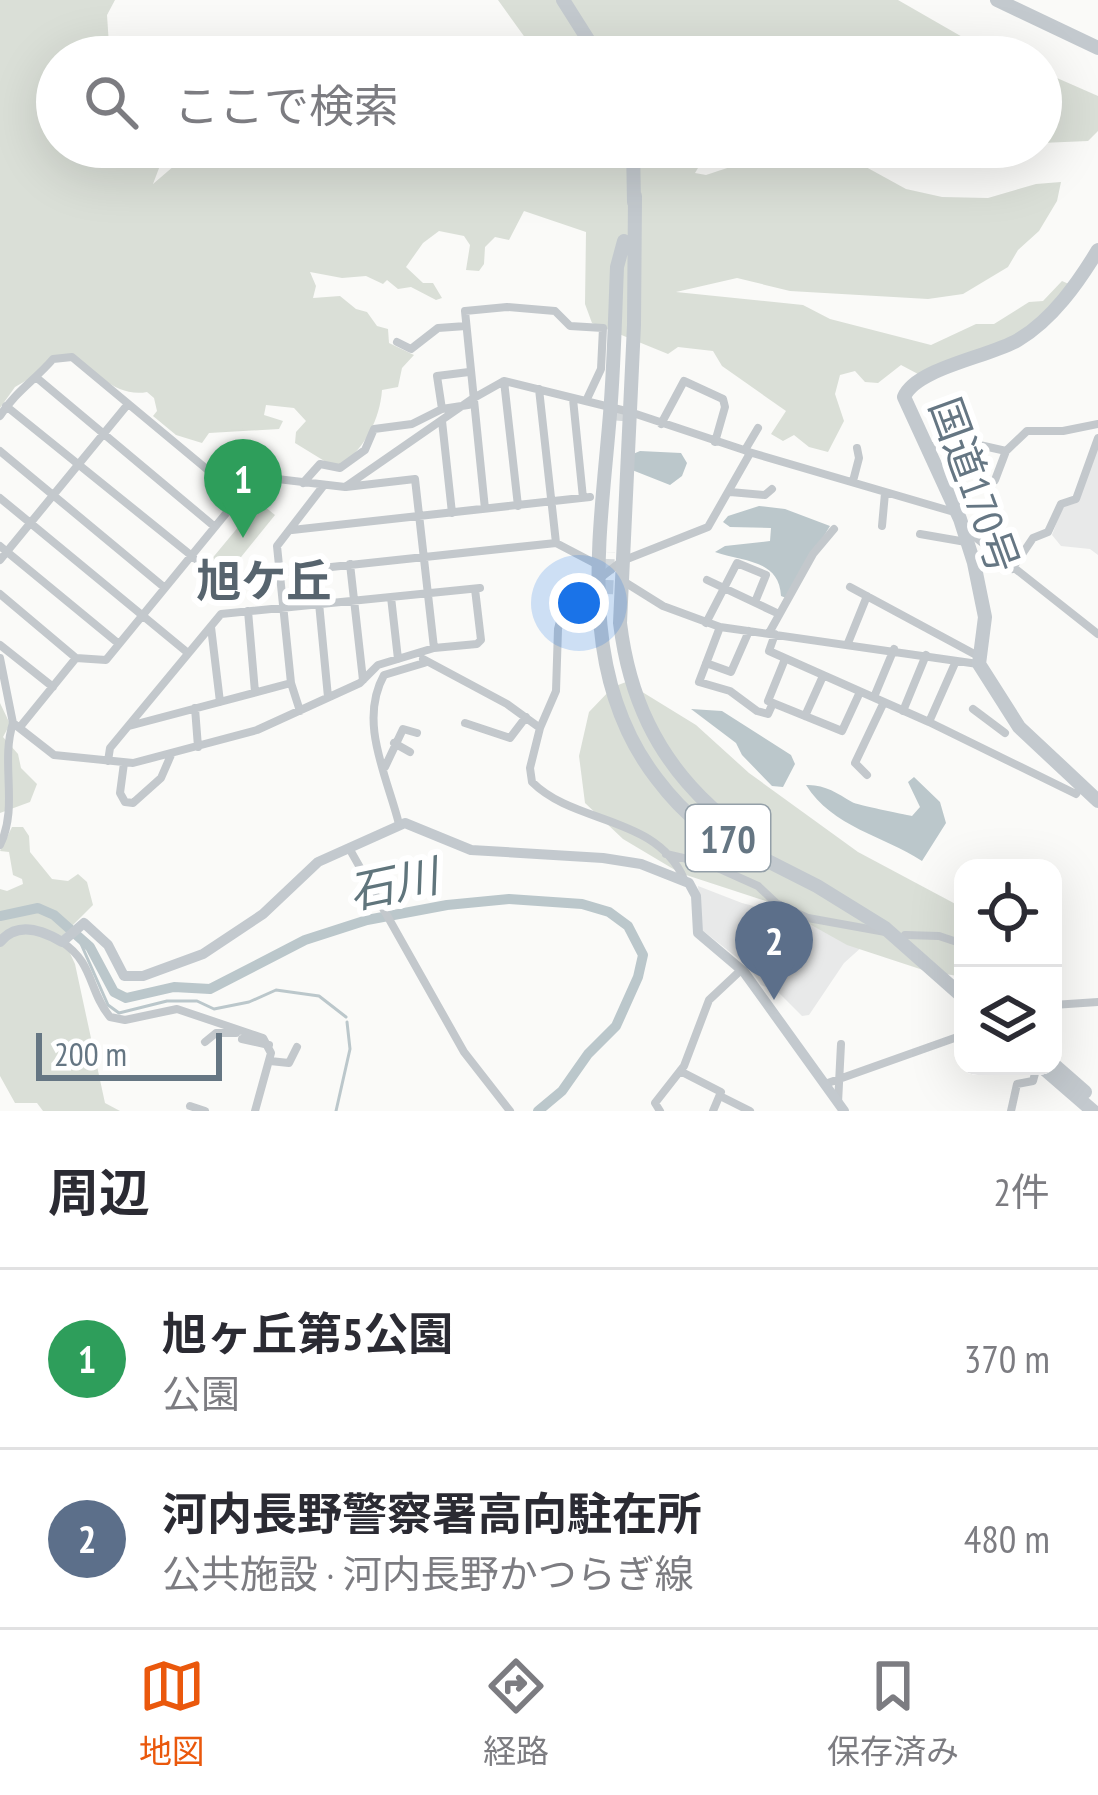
<!DOCTYPE html>
<html lang="ja">
<head>
<meta charset="utf-8">
<style>
  :root { --surface:#fff; --page:#f7f7f7; --text:#2b2b33; --muted:#7c7c81; --line:#e1e1e2; --accent:#ea580c }
  body { margin:0; font-family:"PT Sans Narrow","Noto Sans JP",sans-serif; background:var(--page); color:var(--text) }
  .controls { position:absolute; right:36px; bottom:36px; display:grid; overflow:hidden; border-radius:24px; box-shadow:0 12px 48px #0002 }
  .controls button { width:108px; height:108px; display:grid; place-items:center; padding:0; border:0; border-bottom:3px solid var(--line); background:var(--surface); color:var(--text); font:60px sans-serif }
  .scale { position:absolute; left:36px; bottom:30px; width:186px; box-sizing:border-box; padding-left:12px; border:6px solid #657683; border-top:0; font-size:33px; line-height:42px; white-space:nowrap; color:#657683; -webkit-text-stroke:9px #fff; paint-order:stroke }
  .you { position:absolute; left:579px; top:603px; width:42px; height:42px; margin:-30px; border:9px solid #fff; border-radius:50%; background:#1a73e8; box-shadow:0 0 0 18px #1a73e833 }
  .badge { display:grid; place-items:center; width:78px; height:78px; border-radius:50%; background:var(--accent); color:#fff; font-size:39px; font-weight:700 }
  .pin { position:absolute; translate:-50% -99px; filter:drop-shadow(0 3px 6px #0008) }
  .pin::after { content:''; position:absolute; top:63px; width:42px; height:36px; background:inherit; clip-path:polygon(0 0,100% 0,50% 100%) }
  .list { margin:0; padding:0; list-style:none }
  h2 { display:flex; justify-content:space-between; align-items:center; height:156px; margin:0; padding:0 48px; font-size:51px }
  h2 small { font-size:39px; font-weight:400; color:var(--muted) }
  .list li { display:grid; grid-template-columns:78px 1fr auto; gap:36px; align-items:center; box-sizing:border-box; height:180px; padding:0 48px; border-top:3px solid var(--line) }
  .list b { display:block; font-size:45px; white-space:nowrap }
  .list p { margin:0; font-size:39px; white-space:nowrap; color:var(--muted) }
  .list em { font-size:39px; font-style:normal; color:var(--muted) }
  .icon { flex:none; width:66px; height:66px; fill:none; stroke:currentColor; stroke-width:2; stroke-linecap:round; stroke-linejoin:round }
  .map { position:relative; flex:none; width:1098px; height:1111px; overflow:hidden }
  .search { position:absolute; background:var(--surface); box-shadow:0 12px 48px #0002; left:36px; right:36px; top:36px; height:132px; display:flex; align-items:center; gap:30px; box-sizing:border-box; padding:0 42px; border-radius:66px; color:var(--muted); font-size:45px }
  .sheet { height:516px; background:var(--surface) }
  nav { display:flex; justify-content:space-around; align-items:center; box-sizing:border-box; height:168px; border-top:3px solid var(--line); background:var(--surface); font-size:33px; color:var(--muted) }
  nav a { display:grid; justify-items:center; gap:6px }
  nav .on { color:var(--accent) }
  .map>svg:first-child { display:block }
  .built { fill:#e8e9e9 }
  .green { fill:#dadfd7 }
  .water { fill:#bbc7cb }
  .lines { fill:none; stroke-linecap:round; stroke-linejoin:round }
  .stream { stroke:#bbc7cb; stroke-width:3 }
  .river { stroke:#bbc7cb; stroke-width:10 }
  .highway-tunnel { stroke:#d5d9db; stroke-width:14; stroke-dasharray:14 7; stroke-linecap:butt }
  .minor { stroke:#c3c8cc; stroke-width:8 }
  .major { stroke:#c3c9ce; stroke-width:10 }
  .highway { stroke:#c3c9ce; stroke-width:14 }
  .labels { text-anchor:middle; dominant-baseline:central; stroke-width:12; stroke-linejoin:round; paint-order:stroke }
  .shield { fill:#fff; stroke:#939fa8; stroke-width:3 }
  .shield-label { font-size:39px; font-weight:bold; fill:#657683 }
  .street-label { font-size:42px; fill:#657683; stroke:#fff }
  .neighbourhood-label { font-size:45px; font-weight:bold; fill:#57646e; stroke:#fff }
  .water-label { font-size:45px; font-style:italic; fill:#60757c; stroke:#fff }
</style>
</head>
<body>
<div class="map">
<svg width="1098" height="1111" viewBox="0 0 1098 1111">
  <rect width="100%" height="100%" fill="#fafaf8"/>
  <path class="built" d="M 1098,443 L 1098,555 L 1090,549 L 1061,546 L 1052,535 L 1063,506 L 1079,501 Z
    M 698,886 L 742,903 L 821,924 L 863,946 L 844,963 L 809,1015 L 802,1016 L 777,991 L 761,985 L 749,967 L 702,930 Z"/>
  <path class="green" d="M 0,0 L 115,0 L 107,15 L 109,45 L 129,57 L 57,57 L 57,147 L 167,147 L 153,184 L 196,147 L 363,147 L 407,152 L 475,147 L 764,147 L 736,152 L 698,168 L 695,173 L 706,175 C 738,166 791,139 822,160 L 835,150 L 906,189 L 942,197 L 988,198 L 1036,184 L 1061,182 L 1057,201 L 1039,231 L 1018,250 L 1008,267 L 963,294 L 928,299 L 790,291 L 737,278 L 676,292 L 803,305 L 830,319 L 931,345 L 976,324 L 994,324 L 1029,302 L 1043,301 L 1062,281 L 1071,285 L 1020,335 L 918,374 L 901,365 L 878,383 L 865,382 L 855,371 L 840,375 L 835,394 L 844,421 L 828,452 L 809,447 L 794,435 L 783,441 L 771,434 L 786,411 L 722,366 L 713,351 L 678,347 L 668,354 L 592,323 L 585,304 L 586,232 L 524,211 L 509,240 L 495,237 L 485,247 L 484,264 L 479,271 L 466,270 L 470,245 L 464,236 L 439,231 L 423,243 L 406,267 L 423,283 L 433,283 L 442,298 L 436,300 L 411,287 L 398,289 L 387,280 L 383,284 L 366,276 L 342,278 L 310,272 L 316,286 L 313,298 L 340,296 L 356,309 L 367,312 L 377,326 L 388,329 L 389,343 L 414,355 L 402,368 L 398,387 L 382,390 C 380,419 365,448 341,465 L 326,462 L 295,443 L 296,432 L 306,421 L 294,408 L 266,405 L 264,415 L 283,421 L 279,429 L 209,433 L 202,443 L 176,435 L 153,416 L 157,411 L 154,398 L 147,392 C 117,398 94,371 71,354 L 51,357 L 34,376 L 15,387 L 0,408 Z
    M 498,0 L 898,0 L 985,50 L 989,57 L 539,57 Z
    M 1041,71 L 1098,96 L 1098,131 L 1088,141 L 1041,143 Z
    M 890,147 L 1017,147 C 987,157 914,171 890,147 Z
    M 259,502 L 275,515 L 233,567 L 210,561 Z
    M 626,682 L 696,725 L 749,773 L 858,852 L 963,908 L 963,977 L 923,970 L 847,945 L 772,903 L 680,873 L 623,839 L 585,803 L 579,756 L 589,712 L 613,687 Z
    M 0,703 L 10,724 L 3,737 L 18,754 L 21,768 L 37,784 L 30,802 L 0,813 Z
    M 12,827 L 23,827 L 29,836 L 30,852 L 52,879 L 68,881 L 78,874 L 87,882 L 93,905 L 62,936 L 75,964 L 105,1103 L 120,1111 L 43,1111 L 37,1103 L 15,1103 L 0,1076 L 0,889 L 7,891 L 23,884 L 22,879 L 13,875 L 9,852 L 0,851 Z"/>
  <path class="water" d="M 640,451 L 681,453 L 687,463 L 682,476 L 670,485 L 632,470 L 633,454 Z
    M 759,506 L 785,509 L 830,526 L 786,598 L 781,596 C 779,559 743,562 715,552 L 725,546 L 770,541 L 771,528 L 730,527 L 723,522 L 728,516 Z
    M 691,709 L 722,711 L 791,755 L 795,764 L 783,787 L 772,786 L 742,755 L 736,743 Z
    M 914,777 L 940,802 L 946,823 L 922,861 C 884,836 832,827 806,785 C 824,784 837,793 852,802 C 857,805 903,814 912,816 L 920,807 L 908,782 Z"/>
  <g class="lines">
    <path class="stream" d="M 78,937 L 108,1005 L 119,1013 L 167,1001 L 197,1001 L 214,1009 L 249,1002 L 276,990 L 319,996 L 346,1017
      M 336,1111 L 350,1049 L 347,1022"/>
    <path class="river" d="M 0,916 L 38,908 L 54,915 L 90,947 L 114,992 L 126,998 L 174,987 L 210,989 L 305,940 L 367,920 L 447,905 L 509,899 L 582,904 L 609,912 L 628,926 L 643,955 L 638,977 L 616,1026 L 588,1054 L 562,1091 L 538,1111"/>
    <path class="highway-tunnel" d="M 622,421 L 623,403
      M 606,594 L 608,552"/>
    <path class="minor" d="M 397,342 L 411,349 L 438,328 L 466,326
      M 37,378 L 215,527
      M 504,381 L 518,506
      M 539,389 L 556,543
      M 573,399 L 583,498
      M 468,405 L 442,409 L 437,376 L 469,372
      M 6,406 L 213,573 L 246,576 L 556,543 L 600,566
      M 0,416 C 15,392 35,380 53,359 L 72,357 L 209,471 L 345,487 L 472,399 L 504,381 L 630,412 L 747,451 L 749,455 L 708,527 L 622,561 L 564,606 L 558,629 L 556,691 L 540,728 L 530,768 L 532,782 C 575,825 656,815 684,879
      M 442,421 L 452,513
      M 661,424 L 684,381 L 723,399 L 725,407 L 715,442
      M 928,448 L 953,439 L 1006,451 L 1027,431 L 1063,431 L 1098,424
      M 745,450 L 758,428
      M 0,451 L 165,588
      M 749,452 L 954,512
      M 995,480 L 1006,451
      M 853,481 L 859,458 L 857,448
      M 303,483 L 320,464 L 340,468 L 365,450 L 374,429 L 412,424 L 442,409
      M 346,487 L 415,479 L 434,648
      M 730,492 L 765,495 L 772,489
      M 0,498 L 188,653
      M 485,509 L 465,311 L 507,307 L 555,311 L 570,326 L 603,328 L 601,369 L 586,401
      M 882,526 L 885,493
      M 965,529 L 1098,634
      M 292,530 L 590,497
      M 920,534 L 966,542
      M 0,546 L 119,644
      M 0,560 L 128,404
      M 350,564 L 363,680
      M 1012,569 L 1033,538 L 1048,532 L 1061,504 L 1076,499 L 1098,438
      M 707,580 L 779,614
      M 623,581 L 663,606 L 720,627 L 978,664
      M 850,587 L 978,656
      M 0,594 L 76,658
      M 391,597 L 398,659
      M 319,603 L 328,697
      M 248,611 L 255,692
      M 706,623 L 737,563 L 766,575 L 755,602
      M 211,627 L 220,702
      M 720,627 L 699,682 L 730,691 L 757,711 L 768,714 L 773,703
      M 769,633 L 813,554 L 834,529
      M 775,634 L 769,651 L 929,722 L 1076,794 L 1081,786
      M 848,643 L 867,596
      M 0,645 L 53,687
      M 0,658 L 13,723 L 54,755 L 133,763 L 257,730 L 360,683 L 378,665 L 434,648 L 477,644 L 481,640 L 475,589
      M 423,659 L 507,704 L 540,728
      M 785,659 L 768,701 L 842,731 L 860,692
      M 706,663 L 731,672 L 749,631
      M 874,697 L 894,649
      M 195,708 L 198,747
      M 973,709 L 1005,733
      M 300,711 L 291,683 L 277,546 L 324,485
      M 903,711 L 926,655
      M 805,716 L 823,676
      M 929,722 L 956,661
      M 465,723 L 510,738 L 526,717
      M 129,726 L 291,683
      M 20,727 L 76,658 L 106,660 L 255,478
      M 394,743 L 410,752
      M 108,761 L 110,748 L 221,614 L 480,588
      M 124,763 L 120,793 L 125,802 L 133,803 L 161,778 L 171,755
      M 385,767 L 403,729 L 417,733
      M 867,775 L 855,763 L 884,702
      M 399,824 C 387,776 358,722 384,675 L 424,663
      M 0,845 C 19,807 0,763 13,723
      M 349,848 L 464,1052 L 510,1111
      M 666,854 L 709,864 L 758,886 L 776,903 L 808,918 L 891,933
      M 905,935 L 939,936 L 963,944
      M 62,942 C 94,963 88,990 110,1017 L 125,1020 L 177,1009 L 263,1038 L 271,1053 L 255,1111
      M 1053,1005 L 1098,1002
      M 242,1039 L 269,1045
      M 205,1042 L 216,1033 L 236,1033
      M 270,1061 L 289,1063 L 297,1047
      M 680,1071 L 721,1092 L 713,1111
      M 825,1084 L 963,1035
      M 720,1096 L 750,1111
      M 838,1103 L 841,1044
      M 190,1106 L 205,1111
      M 660,1111 L 655,1103 L 684,1066 L 709,1000 L 741,970
      M 1011,1111 L 1017,1084 L 1033,1081 L 1037,1066"/>
    <path class="major" d="M 0,942 C 17,921 42,930 62,942 L 84,923 L 108,945 L 124,976 L 143,976 L 203,954 L 263,914 L 318,862 L 405,823 L 471,850 L 603,858 L 641,864 L 689,883 L 696,896 L 698,933 L 744,972 L 844,1111"/>
    <path class="highway" d="M 563,0 L 599,57
      M 997,0 L 1098,48
      M 633,147 L 634,202
      M 635,196 L 634,325 L 620,623 C 629,696 656,756 710,806 C 727,821 744,834 760,850
      M 624,241 L 617,267 C 615,316 614,365 610,414 C 600,538 575,673 657,779 C 685,816 714,839 757,857
      M 1098,250 C 1078,283 1052,320 1018,340 C 989,357 916,368 904,397 L 960,519 L 974,563 L 985,617 L 979,664 L 1019,727 L 1098,801
      M 750,852 L 817,886 L 885,928 L 963,997
      M 1053,1064 L 1085,1092
      M 1041,1066 L 1093,1111"/>
  </g>
  <g class="labels">
    <rect class="shield" x="686" y="805" width="84" height="66" rx="9"/>
    <g class="shield-label">
      <text x="728" y="838">170</text>
    </g>
    <g class="street-label">
      <text transform="translate(975 485) rotate(70)">国道170号</text>
    </g>
    <g class="neighbourhood-label">
      <text x="264" y="580">旭ケ丘</text>
    </g>
    <g class="water-label">
      <text transform="translate(393 883) rotate(-12)">石川</text>
    </g>
  </g>
</svg>
<div class="controls">
<button><svg class="icon" aria-label="locate" viewBox="0 0 24 24"><circle cx="12" cy="12" r="6"/><path d="M12 2v4M12 18v4M2 12h4M18 12h4"/></svg></button>
<button><svg class="icon" aria-label="layers" viewBox="0 0 24 24"><path d="M12 4l9 5-9 5-9-5zM3 14l9 5 9-5"/></svg></button>
</div>
<div class="scale">200 m</div>
<div class="you"></div>
<div class="pin badge" style="left:243px;top:538px;background:#2e9e5b">1</div>
<div class="pin badge" style="left:774px;top:1000px;background:#5c6f8a">2</div>
<div class="search"><svg class="icon" aria-label="search" viewBox="0 0 24 24"><circle cx="10" cy="10" r="6"/><path d="M15 15l6 6"/></svg>ここで検索</div>
</div>
<section class="sheet">
<h2>周辺<small>2件</small></h2>
<ul class="list">
<li><span class="badge" style="background:#2e9e5b">1</span><div><b>旭ヶ丘第5公園</b><p>公園</p></div><em>370 m</em></li>
<li><span class="badge" style="background:#5c6f8a">2</span><div><b>河内長野警察署高向駐在所</b><p>公共施設 · 河内長野かつらぎ線</p></div><em>480 m</em></li>
</ul>
</section>
<nav>
<a class="on"><svg class="icon" aria-label="map" viewBox="0 0 24 24"><path d="M3 6l6-2 6 2 6-2v14l-6 2-6-2-6 2zM9 4v14M15 6v14"/></svg>地図</a>
<a><svg class="icon" aria-label="directions" viewBox="0 0 24 24"><path d="M12 3l9 9-9 9-9-9zM9 14v-3h6M13 9l2 2-2 2"/></svg>経路</a>
<a><svg class="icon" aria-label="saved" viewBox="0 0 24 24"><path d="M7 4h10v16l-5-4-5 4z"/></svg>保存済み</a>
</nav>
</body>
</html>
